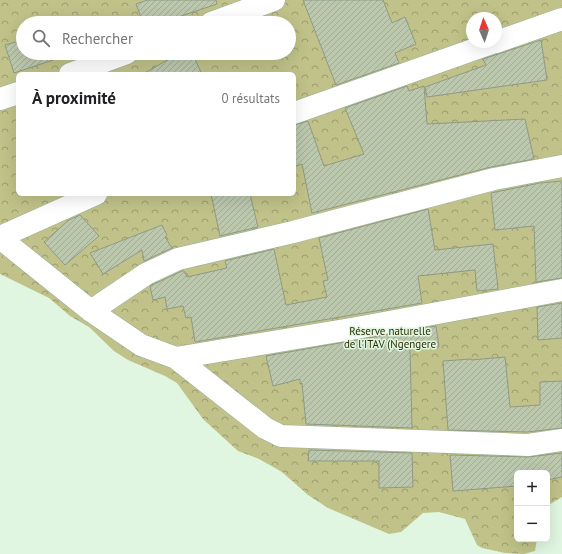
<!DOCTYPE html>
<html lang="fr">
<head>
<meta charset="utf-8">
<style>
  :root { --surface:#fff; --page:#f6f6f6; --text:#202124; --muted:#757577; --line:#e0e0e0 }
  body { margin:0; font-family:"PT Sans",sans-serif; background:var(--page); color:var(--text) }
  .controls { position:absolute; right:12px; bottom:12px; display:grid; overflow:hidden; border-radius:6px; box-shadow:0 4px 16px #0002 }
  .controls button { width:36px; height:36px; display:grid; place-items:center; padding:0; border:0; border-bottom:1px solid var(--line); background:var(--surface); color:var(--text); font:20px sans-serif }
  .compass { position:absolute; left:466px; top:12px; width:36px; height:36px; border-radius:50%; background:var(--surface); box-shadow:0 4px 16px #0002; rotate:357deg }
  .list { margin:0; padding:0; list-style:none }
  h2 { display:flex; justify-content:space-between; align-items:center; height:52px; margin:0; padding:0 16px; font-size:17px }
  h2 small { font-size:13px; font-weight:400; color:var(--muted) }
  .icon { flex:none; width:22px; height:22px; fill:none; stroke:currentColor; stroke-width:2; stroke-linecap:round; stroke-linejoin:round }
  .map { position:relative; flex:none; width:562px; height:554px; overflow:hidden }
  .search { position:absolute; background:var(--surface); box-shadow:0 4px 16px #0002; left:16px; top:16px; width:280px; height:44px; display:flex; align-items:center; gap:10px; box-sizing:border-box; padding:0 14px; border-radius:22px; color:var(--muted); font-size:15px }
  .panel { position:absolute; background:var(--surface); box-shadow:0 4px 16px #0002; left:16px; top:72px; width:280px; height:124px; border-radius:6px }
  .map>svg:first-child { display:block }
  .park { fill:url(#park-crowns); fill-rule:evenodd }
  .building { fill:url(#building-hatch); stroke:#8f9a82 }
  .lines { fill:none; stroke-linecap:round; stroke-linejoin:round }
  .street-casing { stroke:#99ae99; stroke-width:23 }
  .street { stroke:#fff; stroke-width:22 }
  .labels { text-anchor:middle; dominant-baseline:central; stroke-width:3; stroke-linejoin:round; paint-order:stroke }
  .park-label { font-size:11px; fill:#2d2e05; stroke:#e0f6e0 }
</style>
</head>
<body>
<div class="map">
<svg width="562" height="554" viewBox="0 0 562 554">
  <defs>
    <pattern id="park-crowns" width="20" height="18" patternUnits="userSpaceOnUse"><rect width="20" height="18" fill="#c0c289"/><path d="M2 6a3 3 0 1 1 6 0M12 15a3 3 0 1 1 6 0" fill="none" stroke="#9b9d6f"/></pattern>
    <pattern id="building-hatch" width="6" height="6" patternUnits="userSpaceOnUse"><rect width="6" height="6" fill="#bcc8ae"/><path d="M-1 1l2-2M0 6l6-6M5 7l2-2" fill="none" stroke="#a1ac95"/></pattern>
  </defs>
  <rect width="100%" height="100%" fill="#e0f6e0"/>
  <path class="park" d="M 0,0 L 562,0 L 562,497 L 547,506 L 547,473 L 517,473 L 517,539 L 537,539 L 535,551 L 524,554 L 505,553 L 482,548 L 477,545 L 465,519 L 439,512 L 423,513 L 401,532 L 389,534 L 328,508 L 308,495 L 282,472 L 259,459 L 238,451 L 203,419 L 177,383 L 165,376 L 128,360 L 114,351 L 89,327 L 70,316 L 49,298 L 0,274 ZM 472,18 L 496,18 L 496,42 L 472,42 ZM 23,23 L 289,23 L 289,53 L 23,53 ZM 18,74 L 294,74 L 294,194 L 18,194 Z"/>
  <path class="building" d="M 148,0 L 216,0 L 217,4 L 160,23 L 143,23 L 136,4 Z
    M 303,0 L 383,0 L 392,23 L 405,17 L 416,44 L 395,53 L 399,63 L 336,85 Z
    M 23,40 L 23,53 L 51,53 L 53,60 L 14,73 L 5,45 Z
    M 541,40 L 547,80 L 427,97 L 425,87 L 486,65 L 483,59 Z
    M 166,53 L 192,53 L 202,74 L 143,74 L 169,59 Z
    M 407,86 L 409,91 L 424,86 L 427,124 L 525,119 L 534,159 L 491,167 L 312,213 L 302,164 L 294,167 L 294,125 L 308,121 L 324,166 L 364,154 L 345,108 Z
    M 562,181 L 562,278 L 536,282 L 534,226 L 495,230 L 491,193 L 540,183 Z
    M 211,194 L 250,194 L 258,227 L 220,236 Z
    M 428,209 L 435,250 L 493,244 L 498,289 L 477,291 L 475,270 L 418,276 L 422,303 L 195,342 L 191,317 L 186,318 L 183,306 L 167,309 L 165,297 L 153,300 L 150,286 L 182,271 L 184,271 L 187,277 L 227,268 L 225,261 L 274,249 L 286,305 L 327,297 L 323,281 L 328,280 L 319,238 Z
    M 80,215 L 99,236 L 65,265 L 44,242 L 69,220 Z
    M 162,225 L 167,235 L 165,237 L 172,248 L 144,261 L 142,250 L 103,274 L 90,253 Z
    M 562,303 L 562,338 L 538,340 L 537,307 Z
    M 436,326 L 439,347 L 410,349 L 412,428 L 306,424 L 302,383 L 300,384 L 300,379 L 273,386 L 266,356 Z
    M 505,357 L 510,407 L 540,405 L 540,382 L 562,381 L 562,428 L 527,432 L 448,430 L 443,361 L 471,359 L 471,360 Z
    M 309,450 L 412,453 L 413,487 L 379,488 L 379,461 L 308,461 Z
    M 562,453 L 562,477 L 547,480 L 547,473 L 517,473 L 517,486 L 453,491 L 450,455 L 528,457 Z"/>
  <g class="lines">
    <g class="street-casing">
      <path id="street" d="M 211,23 L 274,0
        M 496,42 L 562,19
        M 70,74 L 127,53
        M 0,99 L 18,93
        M 294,113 L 495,42
        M 0,237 L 96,194
        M 0,238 L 91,311 L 141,345 L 176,358 L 265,428 L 281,436 L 528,445 L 562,440
        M 91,311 L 146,274 L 178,259 L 293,232 L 494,179 L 562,166
        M 176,358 L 351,329 L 562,290"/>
    </g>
    <use href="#street" class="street"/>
  </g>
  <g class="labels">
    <g class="park-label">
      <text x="390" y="331">Réserve naturelle<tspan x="390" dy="13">de l'ITAV (Ngengere</tspan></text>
    </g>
  </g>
</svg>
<div class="controls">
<button>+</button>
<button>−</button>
</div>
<svg class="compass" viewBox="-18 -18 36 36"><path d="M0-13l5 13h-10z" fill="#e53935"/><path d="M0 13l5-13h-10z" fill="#757577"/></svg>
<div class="search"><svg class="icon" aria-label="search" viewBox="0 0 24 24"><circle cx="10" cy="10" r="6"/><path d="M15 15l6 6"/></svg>Rechercher</div>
<section class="panel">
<h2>À proximité<small>0 résultats</small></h2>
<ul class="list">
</ul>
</section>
</div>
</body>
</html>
